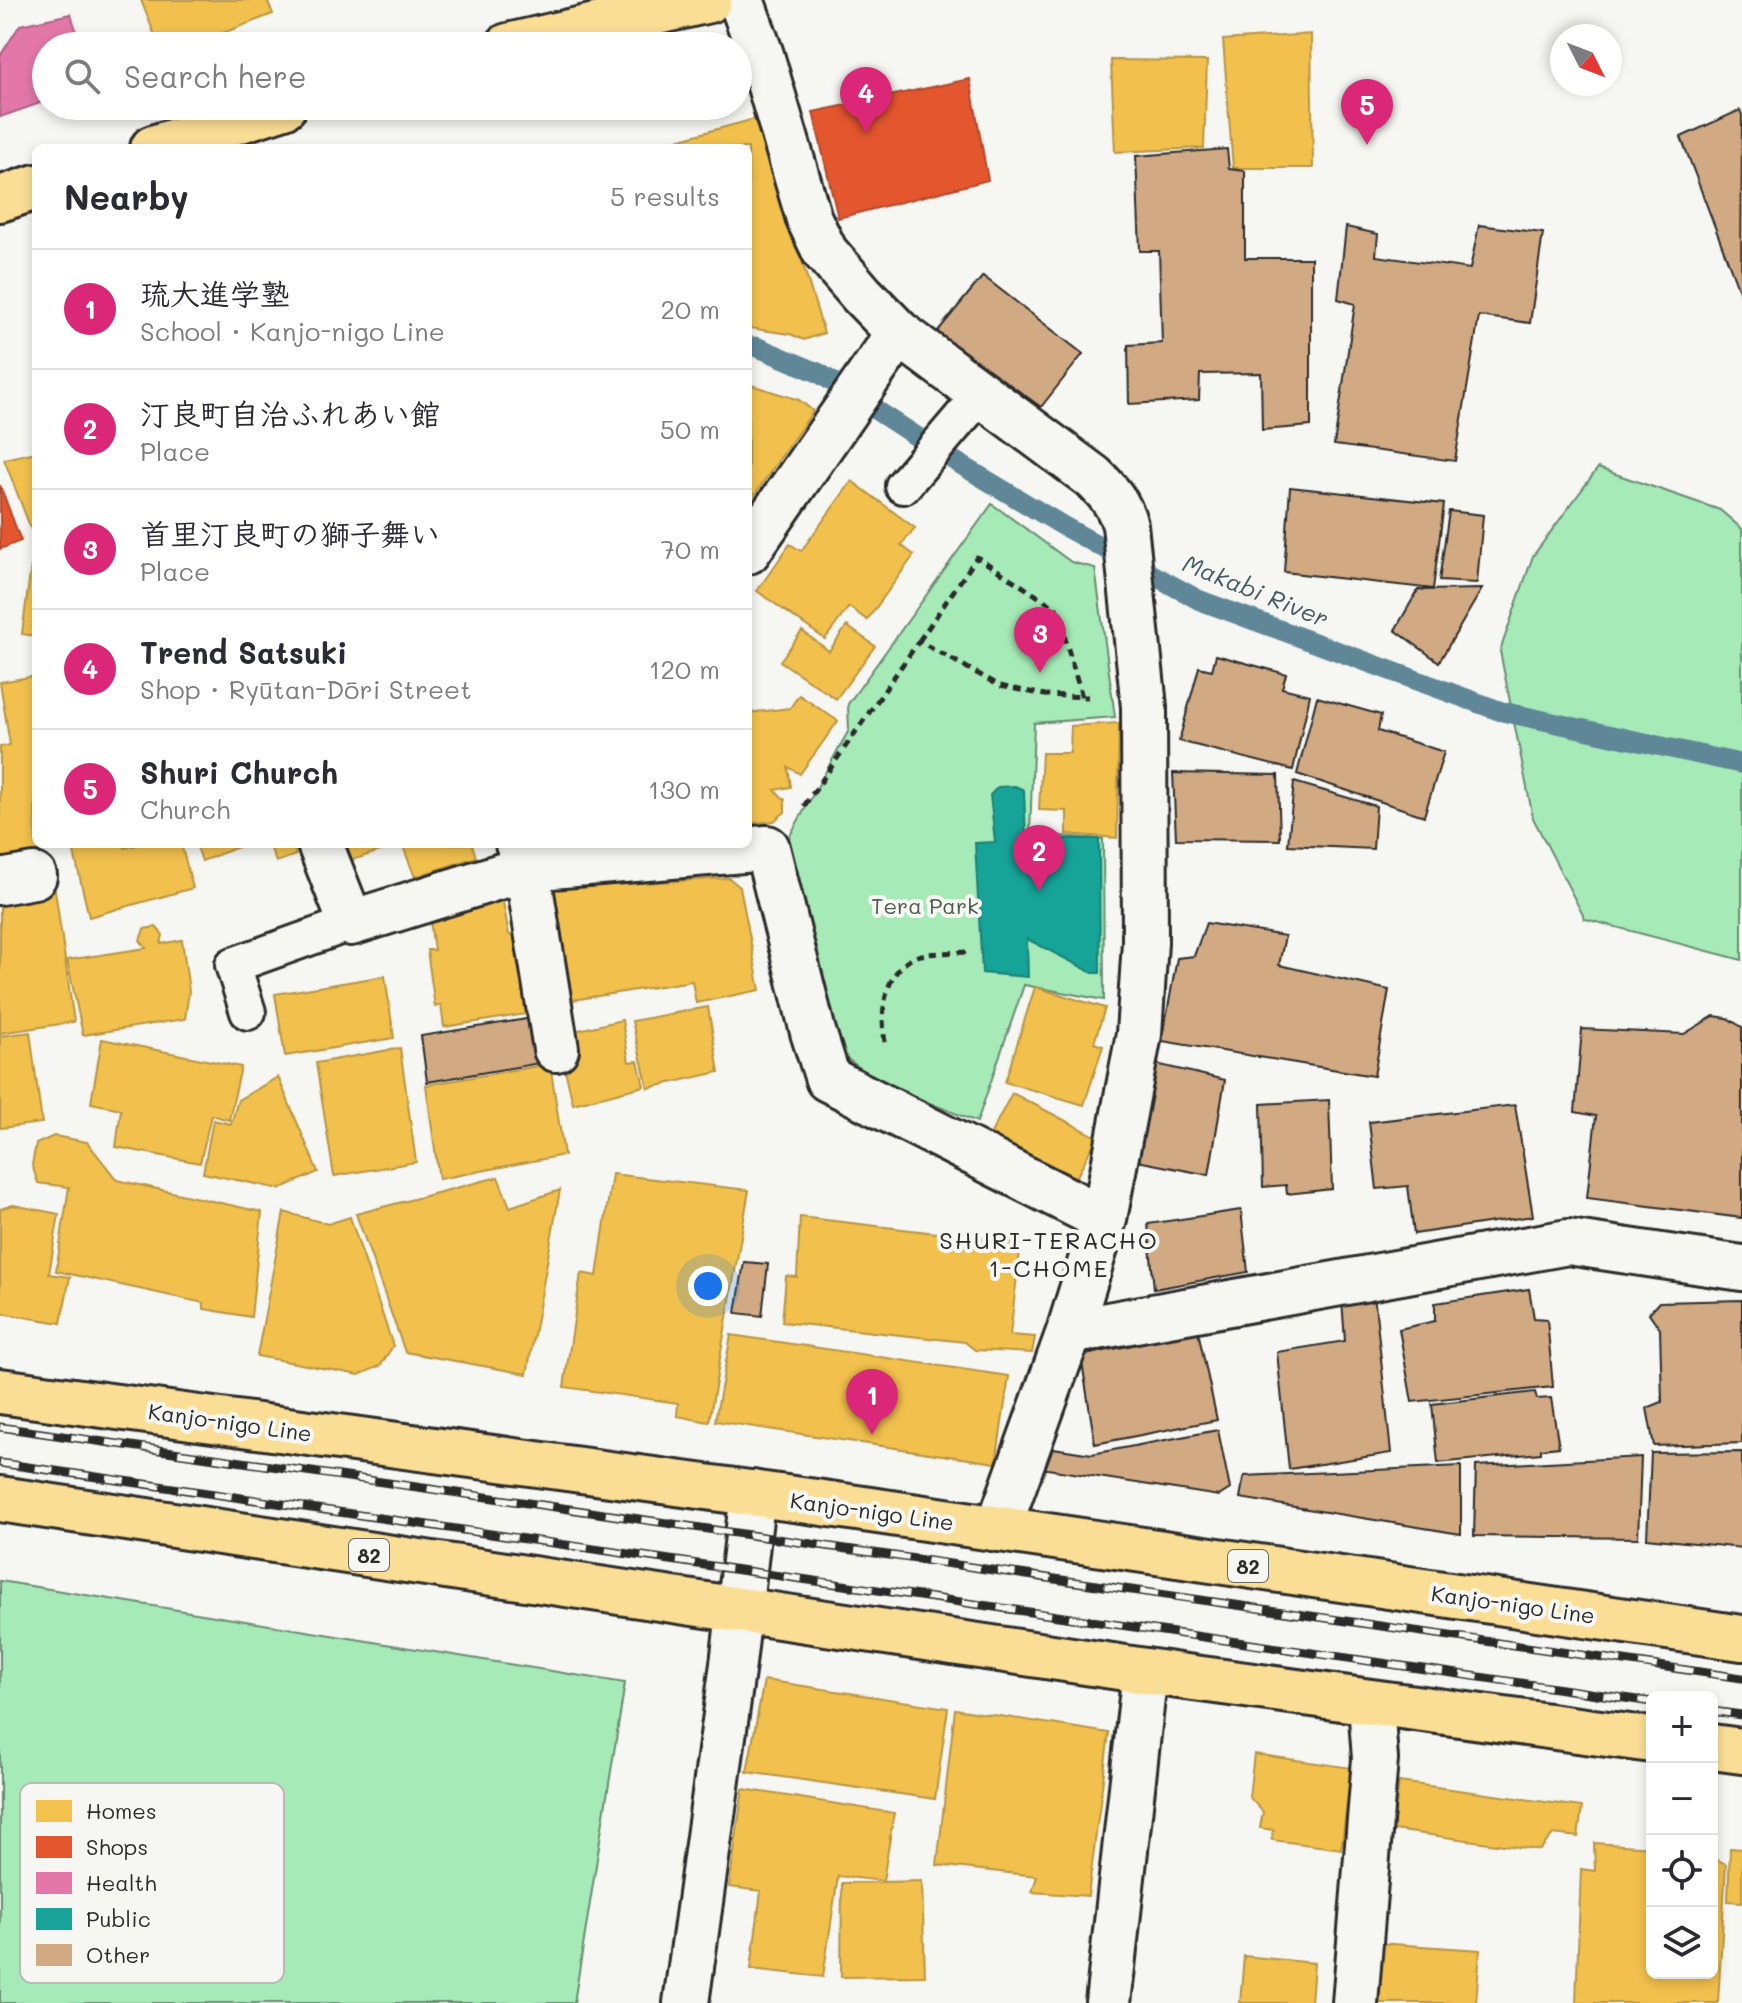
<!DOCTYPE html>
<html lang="en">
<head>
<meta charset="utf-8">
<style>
  :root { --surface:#fff; --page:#f2f2f3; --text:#2b2b33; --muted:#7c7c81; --line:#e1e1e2; --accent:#db2777 }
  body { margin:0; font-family:Mali,"Klee One",sans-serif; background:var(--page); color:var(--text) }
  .controls { position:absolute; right:24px; bottom:24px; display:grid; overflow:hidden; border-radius:12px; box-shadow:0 4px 12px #0003 }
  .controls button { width:72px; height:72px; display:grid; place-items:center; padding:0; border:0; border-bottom:2px solid var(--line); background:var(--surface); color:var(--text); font:40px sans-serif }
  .compass { position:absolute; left:1550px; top:24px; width:72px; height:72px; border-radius:50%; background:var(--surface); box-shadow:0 4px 12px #0003; rotate:132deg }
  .you { position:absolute; left:708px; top:1286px; width:28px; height:28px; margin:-20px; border:6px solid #fff; border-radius:50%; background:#1a73e8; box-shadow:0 0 0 12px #1a73e833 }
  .badge { display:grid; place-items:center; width:52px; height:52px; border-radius:50%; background:var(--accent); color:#fff; font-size:26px; font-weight:700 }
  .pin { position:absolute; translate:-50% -66px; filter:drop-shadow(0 2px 4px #0008) }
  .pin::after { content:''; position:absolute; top:42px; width:28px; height:24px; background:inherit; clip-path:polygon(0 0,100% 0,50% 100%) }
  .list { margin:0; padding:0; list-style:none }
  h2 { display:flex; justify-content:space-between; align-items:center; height:104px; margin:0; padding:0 32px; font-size:34px }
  h2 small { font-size:26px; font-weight:400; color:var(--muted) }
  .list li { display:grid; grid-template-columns:52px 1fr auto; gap:24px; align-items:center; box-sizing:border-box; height:120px; padding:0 32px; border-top:2px solid var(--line) }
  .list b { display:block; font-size:30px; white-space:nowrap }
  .list p { margin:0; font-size:26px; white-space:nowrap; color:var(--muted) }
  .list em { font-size:26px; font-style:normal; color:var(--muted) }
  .icon { flex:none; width:44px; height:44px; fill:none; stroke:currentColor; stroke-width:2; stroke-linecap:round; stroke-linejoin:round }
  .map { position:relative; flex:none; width:1742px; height:2003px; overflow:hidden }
  .search { position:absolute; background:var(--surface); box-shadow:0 4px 12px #0003; left:32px; top:32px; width:720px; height:88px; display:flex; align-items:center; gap:20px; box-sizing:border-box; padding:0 28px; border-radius:44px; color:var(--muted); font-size:30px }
  .panel { position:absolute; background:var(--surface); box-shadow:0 4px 12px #0003; left:32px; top:144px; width:720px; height:704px; border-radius:12px }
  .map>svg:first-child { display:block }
  .green { fill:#a6ebb7; stroke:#688b71; stroke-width:2 }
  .homes { fill:#f2c14e; stroke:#b69444; stroke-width:2 }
  .shops { fill:#e4572e; stroke:#ac4a2d; stroke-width:2 }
  .health { fill:#e377a8; stroke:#ac6082; stroke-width:2 }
  .public { fill:#17a398; stroke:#1d7f77; stroke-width:2 }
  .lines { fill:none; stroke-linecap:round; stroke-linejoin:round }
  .stream { stroke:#5e8798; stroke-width:20 }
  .building { fill:#d1aa83; stroke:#2b2b2b; stroke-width:2 }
  .service-casing { stroke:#2b2b2b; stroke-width:40 }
  .minor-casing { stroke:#2b2b2b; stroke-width:50 }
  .tertiary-casing { stroke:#2b2b2b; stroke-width:50 }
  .primary-casing { stroke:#2b2b2b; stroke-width:50 }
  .path { stroke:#2b2b2b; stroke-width:5; stroke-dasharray:8 6; stroke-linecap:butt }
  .service { stroke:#f6f6f2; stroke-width:34 }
  .minor { stroke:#f6f6f2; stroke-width:44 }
  .tertiary { stroke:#f6f6f2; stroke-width:44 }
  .primary { stroke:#fbde96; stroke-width:44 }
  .rail-casing { stroke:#2b2b2b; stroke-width:9 }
  .rail { stroke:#f6f6f2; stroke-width:6; stroke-dasharray:18; stroke-linecap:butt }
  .labels { text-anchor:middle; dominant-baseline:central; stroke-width:8; stroke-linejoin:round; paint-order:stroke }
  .shield { fill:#f6f6f2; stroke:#686867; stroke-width:2 }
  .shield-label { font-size:20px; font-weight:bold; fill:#2b2b2b }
  .park-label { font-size:22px; fill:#4a5b4e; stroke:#f6f6f2 }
  .street-label { font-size:22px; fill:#2b2b2b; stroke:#f6f6f2 }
  .water-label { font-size:24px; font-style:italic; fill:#445962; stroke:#f6f6f2 }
  .neighbourhood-label { font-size:24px; letter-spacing:2px; fill:#2b2b2b; stroke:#f6f6f2 }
  .key { fill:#f6f6f2; stroke:#b9b9b6; stroke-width:2 }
  .key-label { font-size:22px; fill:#2b2b2b }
</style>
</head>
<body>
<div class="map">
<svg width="1742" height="2003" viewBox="0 0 1742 2003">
  <rect width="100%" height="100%" fill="#f6f6f2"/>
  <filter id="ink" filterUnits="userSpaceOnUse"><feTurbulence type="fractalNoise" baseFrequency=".0125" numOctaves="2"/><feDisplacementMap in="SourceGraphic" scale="16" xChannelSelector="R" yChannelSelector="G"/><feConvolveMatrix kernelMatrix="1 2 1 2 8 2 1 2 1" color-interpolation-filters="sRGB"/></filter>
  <g filter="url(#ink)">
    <path class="green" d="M 1598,468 L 1720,510 L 1742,529 L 1742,960 L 1585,919 L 1533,818 L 1500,651 L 1533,556 Z
      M 992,504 L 1071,562 L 1095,568 L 1115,717 L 1034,723 L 1030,834 L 1103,839 L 1104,1000 L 1024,985 L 977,1122 L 880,1083 L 837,1051 L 782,850 L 849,730 L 848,704 Z
      M 0,1581 L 625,1683 L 574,2003 L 0,2003 Z"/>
    <path class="homes" d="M 141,0 L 267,0 L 273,14 L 189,46 L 159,46 Z
      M 1311,34 L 1313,168 L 1233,168 L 1223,40 Z
      M 1111,60 L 1207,61 L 1204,148 L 1115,152 Z
      M 758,118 L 824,333 L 804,340 L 790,334 L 748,328 L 748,148 L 679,148 L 677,140 Z
      M 748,384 L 799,400 L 813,411 L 748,504 Z
      M 36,452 L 36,542 L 4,459 Z
      M 852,481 L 915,528 L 901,545 L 914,555 L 867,620 L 849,607 L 825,639 L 757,591 L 790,544 L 801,551 Z
      M 31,566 L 36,567 L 36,636 L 22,634 Z
      M 847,626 L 875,646 L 836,699 L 780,661 L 802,631 L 829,651 Z
      M 36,676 L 35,828 L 36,844 L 38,844 L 40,853 L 0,858 L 0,747 L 10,745 L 0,682 Z
      M 799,695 L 838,721 L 800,774 L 788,767 L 791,787 L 775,790 L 785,800 L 785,812 L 774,821 L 748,824 L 748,713 L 790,708 Z
      M 1119,723 L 1117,838 L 1067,834 L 1067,811 L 1039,810 L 1042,753 L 1070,753 L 1071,726 Z
      M 72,844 L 124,844 L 125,848 L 142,844 L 181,844 L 193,888 L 89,917 Z
      M 196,844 L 246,844 L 202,861 Z
      M 269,844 L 292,844 L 296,855 L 276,862 Z
      M 346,844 L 472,844 L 476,857 L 415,877 L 402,844 L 352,860 Z
      M 729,878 L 740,887 L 760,990 L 696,1003 L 692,981 L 560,1002 L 538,889 Z
      M 55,890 L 74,1022 L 0,1033 L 0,898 Z
      M 501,891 L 509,935 L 520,934 L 533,1013 L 444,1027 L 441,1005 L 435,1007 L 427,950 L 434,950 L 428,907 Z
      M 156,927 L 163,935 L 161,944 L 182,940 L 189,991 L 185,1019 L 83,1035 L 67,960 L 146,948 L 140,940 L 144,929 Z
      M 385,976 L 394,1038 L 285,1056 L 275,994 Z
      M 1035,987 L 1105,1008 L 1094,1043 L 1103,1046 L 1084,1105 L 1005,1082 Z
      M 708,1007 L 719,1072 L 648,1088 L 632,1021 Z
      M 622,1020 L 629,1062 L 638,1061 L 644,1086 L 573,1104 L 557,1035 Z
      M 30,1032 L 42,1123 L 0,1128 L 0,1036 Z
      M 102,1039 L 241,1067 L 229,1120 L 211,1115 L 200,1163 L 116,1147 L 121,1109 L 91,1103 Z
      M 400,1048 L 416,1162 L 334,1176 L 316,1063 Z
      M 550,1064 L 564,1155 L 439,1179 L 426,1085 Z
      M 278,1077 L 318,1172 L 280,1189 L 203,1173 L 213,1120 L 231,1124 L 238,1100 Z
      M 1012,1093 L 1097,1137 L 1076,1178 L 990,1135 Z
      M 54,1136 L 87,1142 L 117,1180 L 262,1212 L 251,1317 L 204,1309 L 204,1303 L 56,1271 L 69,1187 L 38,1183 L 32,1165 L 36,1144 Z
      M 612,1174 L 749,1190 L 709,1422 L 677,1416 L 678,1403 L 564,1387 L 581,1273 L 597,1276 Z
      M 498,1177 L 510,1207 L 560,1190 L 527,1374 L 405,1352 L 356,1214 Z
      M 13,1205 L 59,1214 L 49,1274 L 70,1277 L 61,1323 L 0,1313 L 0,1209 Z
      M 284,1212 L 328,1224 L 350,1217 L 393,1346 L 380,1366 L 359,1375 L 257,1356 Z
      M 800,1217 L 1021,1243 L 1010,1335 L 1035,1337 L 1032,1353 L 975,1350 L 965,1342 L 782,1322 L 786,1276 L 797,1277 Z
      M 731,1335 L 1009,1376 L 996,1463 L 715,1421 Z
      M 764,1680 L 948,1708 L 935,1799 L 747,1772 Z
      M 955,1709 L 1109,1733 L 1088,1896 L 1032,1892 L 1037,1876 L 937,1865 Z
      M 1254,1754 L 1352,1768 L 1341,1849 L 1272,1840 L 1274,1830 L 1260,1828 L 1263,1812 L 1249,1797 Z
      M 1399,1782 L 1582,1807 L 1578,1837 L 1553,1834 L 1540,1850 L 1393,1830 Z
      M 743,1789 L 894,1813 L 883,1881 L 838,1876 L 823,1977 L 751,1969 L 761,1891 L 729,1887 Z
      M 1594,1843 L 1652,1847 L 1652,1973 L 1712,1973 L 1712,1857 L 1726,1864 L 1718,2003 L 1576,2003 L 1581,1869 L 1595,1871 Z
      M 1730,1848 L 1742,1849 L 1742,1902 L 1728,1901 Z
      M 922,1881 L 925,1976 L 841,1977 L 842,1883 Z
      M 1377,1943 L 1480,1950 L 1476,2003 L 1380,2003 L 1380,1998 L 1372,1997 Z
      M 1244,1956 L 1314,1963 L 1311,2003 L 1240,2003 Z"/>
    <path class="shops" d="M 970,79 L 988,180 L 838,218 L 813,112 Z
      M 0,485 L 21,541 L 0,549 Z"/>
    <path class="health" d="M 71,14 L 81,46 L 46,46 L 46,101 L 0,117 L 0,56 L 20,25 Z"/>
    <path class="public" d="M 1015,786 L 1024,790 L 1026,839 L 1099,839 L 1100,973 L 1093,973 L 1027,939 L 1028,977 L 982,973 L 975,843 L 995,842 L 990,795 L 998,787 Z"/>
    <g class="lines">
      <path class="stream" d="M 748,346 L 757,347 L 819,373 L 948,457 L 1065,527 L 1199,600 L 1500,711 L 1742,764"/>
    </g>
    <path class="building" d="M 1740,110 L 1742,115 L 1741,296 L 1681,137 Z
      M 1227,149 L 1229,169 L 1245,171 L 1245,258 L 1311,258 L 1311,426 L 1262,430 L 1261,373 L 1200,374 L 1199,400 L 1129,404 L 1128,345 L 1162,343 L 1159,251 L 1140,251 L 1136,156 Z
      M 1479,225 L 1543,233 L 1530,323 L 1479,316 L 1455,461 L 1334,445 L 1355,304 L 1338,299 L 1346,227 L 1378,234 L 1376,256 L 1470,269 Z
      M 983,276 L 1083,354 L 1041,407 L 937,332 Z
      M 1290,487 L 1444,504 L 1433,589 L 1284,572 Z
      M 1449,511 L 1483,515 L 1477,583 L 1439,581 Z
      M 1482,589 L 1439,662 L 1395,630 L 1418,590 Z
      M 1216,655 L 1286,674 L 1282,688 L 1310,695 L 1293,770 L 1179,741 L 1199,667 L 1212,670 Z
      M 1317,697 L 1381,715 L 1378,731 L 1444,752 L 1424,816 L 1297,774 Z
      M 1173,773 L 1278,775 L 1280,840 L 1176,839 Z
      M 1294,782 L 1376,806 L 1373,849 L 1288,845 Z
      M 1206,923 L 1285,936 L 1279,965 L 1389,990 L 1374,1076 L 1162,1041 L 1177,958 L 1194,956 Z
      M 1714,1016 L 1727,1018 L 1742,1027 L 1742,1218 L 1587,1198 L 1596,1116 L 1575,1112 L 1582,1029 L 1684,1034 Z
      M 533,1018 L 540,1063 L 427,1082 L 421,1036 Z
      M 1156,1064 L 1225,1080 L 1209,1175 L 1137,1161 Z
      M 1329,1100 L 1332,1189 L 1287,1194 L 1286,1185 L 1263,1187 L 1261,1104 Z
      M 1515,1105 L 1533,1216 L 1414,1234 L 1408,1186 L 1377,1189 L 1369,1122 Z
      M 1241,1210 L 1248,1272 L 1154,1289 L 1148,1224 Z
      M 744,1262 L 768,1264 L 762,1316 L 736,1313 Z
      M 1529,1289 L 1534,1318 L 1547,1319 L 1553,1387 L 1412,1402 L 1399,1329 L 1435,1321 L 1435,1303 Z
      M 1374,1294 L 1391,1453 L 1289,1469 L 1277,1352 L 1345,1341 L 1342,1300 Z
      M 1742,1300 L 1742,1443 L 1654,1446 L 1647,1408 L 1662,1402 L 1660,1329 L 1649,1313 L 1659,1302 Z
      M 1198,1331 L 1217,1420 L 1095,1444 L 1081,1356 Z
      M 1535,1392 L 1537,1399 L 1551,1398 L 1559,1447 L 1541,1449 L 1541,1453 L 1438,1463 L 1432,1404 Z
      M 1218,1430 L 1230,1489 L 1219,1496 L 1041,1468 L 1046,1447 L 1092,1454 Z
      M 1742,1452 L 1742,1548 L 1647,1538 L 1651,1453 Z
      M 1641,1457 L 1638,1538 L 1474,1536 L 1476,1466 Z
      M 1461,1466 L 1461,1534 L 1240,1498 L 1244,1476 Z"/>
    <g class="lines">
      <g class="service-casing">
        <path id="service" d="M 903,486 L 982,393
          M 248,1012 L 233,965 L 351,923"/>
      </g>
      <g class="minor-casing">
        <path id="minor" d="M 741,0 L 761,55 L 809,219 L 825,252 L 862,295 L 899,333 L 1093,477 C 1109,492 1119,504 1125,525 L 1144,707 L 1145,942 L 1139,1034 L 1104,1219 L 1069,1332 L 998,1529
          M 748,551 L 899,333
          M 320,844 L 351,923 L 527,868 L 767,848 L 813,1032 L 828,1079 L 1104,1219
          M 518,844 L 527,868 L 556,1049
          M 0,882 L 34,876
          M 1069,1332 L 1568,1242 L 1742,1268
          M 1108,2003 L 1145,1671
          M 1355,2003 L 1375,1759 L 1371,1704"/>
      </g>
      <g class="tertiary-casing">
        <path id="tertiary" d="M 686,2003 L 733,1664 L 753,1493"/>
      </g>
      <g class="primary-casing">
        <path id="primary" d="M 508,46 L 709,0
          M 153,148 L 284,106
          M 0,199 L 36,187
          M 0,1391 L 816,1502 L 1742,1638
          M 0,1499 L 1179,1676 L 1652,1740
          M 1712,1747 L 1742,1751"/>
      </g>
      <path class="path" d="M 919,641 L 977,557 L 1056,608 L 1082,697
        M 804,806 L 919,641 L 1000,686 L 1045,695 L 1088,697
        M 885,1042 C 880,1013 884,971 915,957 C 926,952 954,953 967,952"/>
      <use href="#service" class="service"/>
      <use href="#minor" class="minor"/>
      <use href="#tertiary" class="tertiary"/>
      <use href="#primary" class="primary"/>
      <g class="rail-casing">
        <path id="rail" d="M 0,1427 L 1742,1678
          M 0,1463 L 1652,1702
          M 1712,1711 L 1742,1715"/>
      </g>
      <use href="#rail" class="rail"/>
    </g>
  </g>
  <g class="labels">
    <g class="shield">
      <rect x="349" y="1539" width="40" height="32" rx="6"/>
      <rect x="1228" y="1550" width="40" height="32" rx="6"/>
    </g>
    <g class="shield-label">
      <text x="369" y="1555">82</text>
      <text x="1248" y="1566">82</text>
    </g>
    <g class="park-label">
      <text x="925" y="905">Tera Park</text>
    </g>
    <g class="street-label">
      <text transform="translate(230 1422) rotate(8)">Kanjo-nigo Line</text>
      <text transform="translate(872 1511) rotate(8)">Kanjo-nigo Line</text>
      <text transform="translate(1513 1604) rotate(8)">Kanjo-nigo Line</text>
    </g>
    <g class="water-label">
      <text transform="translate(1256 590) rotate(22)">Makabi River</text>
    </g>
    <g class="neighbourhood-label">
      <text x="1049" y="1239">SHURI-TERACHO<tspan x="1049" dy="28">1-CHOME</tspan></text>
    </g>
  </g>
  <rect x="20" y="1783" width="264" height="200" rx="12" class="key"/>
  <rect x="36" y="1800" width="36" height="22" fill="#f2c14e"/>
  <rect x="36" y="1836" width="36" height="22" fill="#e4572e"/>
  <rect x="36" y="1872" width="36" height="22" fill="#e377a8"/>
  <rect x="36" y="1908" width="36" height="22" fill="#17a398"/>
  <rect x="36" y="1944" width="36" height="22" fill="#d1aa83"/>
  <g class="key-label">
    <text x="86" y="1819">Homes</text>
    <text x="86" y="1855">Shops</text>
    <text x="86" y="1891">Health</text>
    <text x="86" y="1927">Public</text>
    <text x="86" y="1963">Other</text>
  </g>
</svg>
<div class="controls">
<button>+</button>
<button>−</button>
<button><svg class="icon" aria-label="locate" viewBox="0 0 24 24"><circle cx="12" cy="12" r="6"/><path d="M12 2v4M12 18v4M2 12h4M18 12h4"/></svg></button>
<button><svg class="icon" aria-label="layers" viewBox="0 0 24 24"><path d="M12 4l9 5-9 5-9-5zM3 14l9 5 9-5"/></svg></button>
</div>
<svg class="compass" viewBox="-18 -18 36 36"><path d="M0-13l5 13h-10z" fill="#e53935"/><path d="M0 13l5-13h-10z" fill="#7c7c81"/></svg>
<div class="you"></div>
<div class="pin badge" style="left:872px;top:1435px">1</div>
<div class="pin badge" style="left:1039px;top:891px">2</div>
<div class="pin badge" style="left:1040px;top:673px">3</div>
<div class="pin badge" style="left:866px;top:133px">4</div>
<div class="pin badge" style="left:1367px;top:145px">5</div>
<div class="search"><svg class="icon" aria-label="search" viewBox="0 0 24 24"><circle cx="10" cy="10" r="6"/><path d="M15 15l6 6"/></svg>Search here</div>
<section class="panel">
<h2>Nearby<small>5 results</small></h2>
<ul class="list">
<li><span class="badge">1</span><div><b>琉大進学塾</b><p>School · Kanjo-nigo Line</p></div><em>20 m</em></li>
<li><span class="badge">2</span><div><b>汀良町自治ふれあい館</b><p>Place</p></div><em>50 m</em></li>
<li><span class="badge">3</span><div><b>首里汀良町の獅子舞い</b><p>Place</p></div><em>70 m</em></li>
<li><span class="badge">4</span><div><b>Trend Satsuki</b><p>Shop · Ryūtan-Dōri Street</p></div><em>120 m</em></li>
<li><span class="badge">5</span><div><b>Shuri Church</b><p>Church</p></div><em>130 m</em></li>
</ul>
</section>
</div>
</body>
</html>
